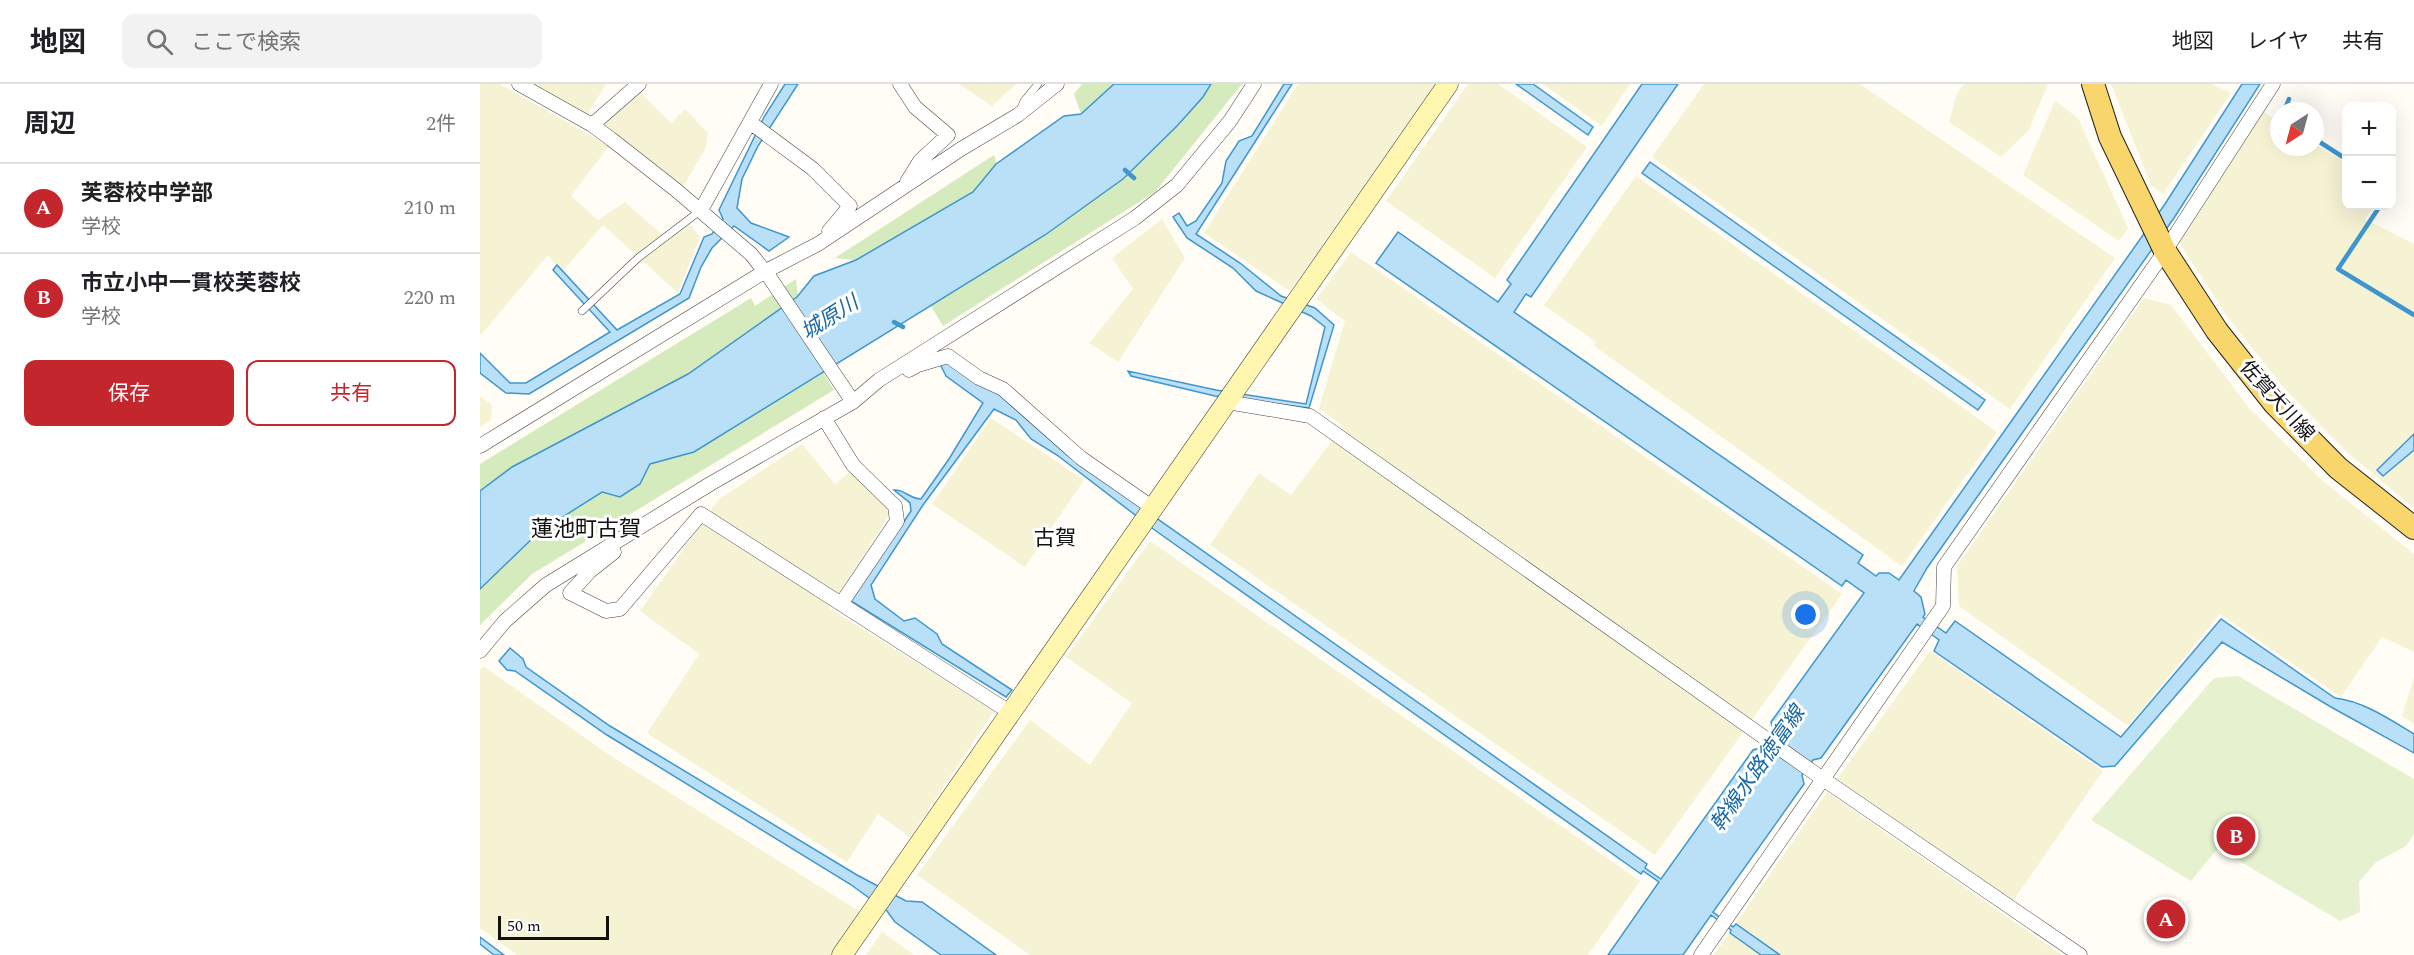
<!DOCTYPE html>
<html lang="ja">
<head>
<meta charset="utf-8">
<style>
  :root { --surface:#fff; --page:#f2f2f2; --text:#202124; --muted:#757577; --line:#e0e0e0; --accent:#c4262e }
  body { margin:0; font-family:Spectral,"Noto Sans JP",serif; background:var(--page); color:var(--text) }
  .controls { position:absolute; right:18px; top:18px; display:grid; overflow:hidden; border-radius:12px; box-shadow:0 6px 24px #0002 }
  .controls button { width:54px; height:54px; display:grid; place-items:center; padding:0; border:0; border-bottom:2px solid var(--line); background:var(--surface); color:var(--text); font:30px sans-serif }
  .compass { position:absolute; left:1790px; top:18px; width:54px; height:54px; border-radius:50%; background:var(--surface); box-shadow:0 6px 24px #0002; rotate:216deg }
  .scale { position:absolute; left:18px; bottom:15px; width:111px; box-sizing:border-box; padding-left:6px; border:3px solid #111; border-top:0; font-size:16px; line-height:21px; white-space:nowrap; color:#111; -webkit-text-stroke:4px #fff; paint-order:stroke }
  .you { position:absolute; left:1326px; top:531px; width:21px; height:21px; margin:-15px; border:4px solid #fff; border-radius:50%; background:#1a73e8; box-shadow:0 0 0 9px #1a73e833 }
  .badge { display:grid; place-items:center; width:39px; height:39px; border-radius:50%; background:var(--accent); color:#fff; font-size:20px; font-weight:700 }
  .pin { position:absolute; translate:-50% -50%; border:3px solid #fff; box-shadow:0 2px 6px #0006 }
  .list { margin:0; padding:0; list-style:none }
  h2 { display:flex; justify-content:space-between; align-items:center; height:78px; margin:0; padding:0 24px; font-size:26px }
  h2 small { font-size:20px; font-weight:400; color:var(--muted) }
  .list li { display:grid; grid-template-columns:39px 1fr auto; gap:18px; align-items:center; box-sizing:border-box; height:90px; padding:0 24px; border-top:2px solid var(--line) }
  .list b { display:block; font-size:22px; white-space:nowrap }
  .list p { margin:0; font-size:20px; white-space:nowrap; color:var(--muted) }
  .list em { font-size:20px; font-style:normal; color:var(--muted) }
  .actions { display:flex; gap:12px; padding:18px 24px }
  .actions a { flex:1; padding:14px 0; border:2px solid var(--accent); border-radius:12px; text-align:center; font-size:21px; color:var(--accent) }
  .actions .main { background:var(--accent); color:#fff }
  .icon { flex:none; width:33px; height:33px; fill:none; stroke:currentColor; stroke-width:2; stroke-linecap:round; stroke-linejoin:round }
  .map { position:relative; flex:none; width:1934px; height:871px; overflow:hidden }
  header { display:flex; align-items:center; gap:36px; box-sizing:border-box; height:84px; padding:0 30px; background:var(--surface); border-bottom:2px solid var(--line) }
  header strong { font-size:28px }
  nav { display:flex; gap:33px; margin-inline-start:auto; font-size:21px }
  .search { width:420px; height:54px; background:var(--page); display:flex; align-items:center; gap:15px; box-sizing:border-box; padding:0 21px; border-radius:12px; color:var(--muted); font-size:22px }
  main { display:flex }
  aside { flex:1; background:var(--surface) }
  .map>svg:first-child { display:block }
  .farmland { fill:#f6f3d4 }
  .green { fill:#d5ebbd }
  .pitch { fill:#e6f2cf }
  .water { fill:#b9e0f7; stroke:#3f96cf; stroke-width:1.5 }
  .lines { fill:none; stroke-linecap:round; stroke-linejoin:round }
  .stream { stroke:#3f96cf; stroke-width:4.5 }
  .lane-casing { stroke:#444; stroke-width:8 }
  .street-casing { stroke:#444; stroke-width:15 }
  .secondary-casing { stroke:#333; stroke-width:21 }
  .primary-casing { stroke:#222; stroke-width:24 }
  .lane { stroke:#fff; stroke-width:7 }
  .street { stroke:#fff; stroke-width:14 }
  .secondary { stroke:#fff6b0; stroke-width:20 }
  .primary { stroke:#f9d66b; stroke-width:22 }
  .labels { text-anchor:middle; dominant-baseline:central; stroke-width:6; stroke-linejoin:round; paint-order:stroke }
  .street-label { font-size:20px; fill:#111; stroke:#fff }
  .water-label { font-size:21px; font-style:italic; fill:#1768a6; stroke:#fff }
  .neighbourhood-label { font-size:21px; fill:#111; stroke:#fff }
  .quarter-label { font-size:22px; fill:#111; stroke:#fff }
</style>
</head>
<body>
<header>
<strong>地図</strong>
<div class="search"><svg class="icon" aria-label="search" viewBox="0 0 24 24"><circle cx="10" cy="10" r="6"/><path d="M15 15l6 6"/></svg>ここで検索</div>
<nav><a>地図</a><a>レイヤ</a><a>共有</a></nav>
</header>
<main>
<aside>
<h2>周辺<small>2件</small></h2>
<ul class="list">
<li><span class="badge">A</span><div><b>芙蓉校中学部</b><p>学校</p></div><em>210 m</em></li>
<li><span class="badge">B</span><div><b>市立小中一貫校芙蓉校</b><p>学校</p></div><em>220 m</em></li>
</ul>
<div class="actions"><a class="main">保存</a><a>共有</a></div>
</aside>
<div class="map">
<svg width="1934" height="871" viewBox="0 0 1934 871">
  <rect width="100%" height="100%" fill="#fffdf5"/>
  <path class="farmland" d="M 0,0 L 20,0 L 129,62 L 91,112 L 118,136 L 145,118 L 188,156 L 210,140 L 220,153 L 198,209 L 123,141 L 81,189 L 68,171 L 0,252 Z
    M 53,0 L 126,0 L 107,31 Z
    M 479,0 L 536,0 L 512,22 Z
    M 818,0 L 955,0 L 810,207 L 724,149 Z
    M 988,0 L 1018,0 L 1107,63 L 1015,194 L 906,117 Z
    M 1063,0 L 1150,0 L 1122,42 Z
    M 1224,0 L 1380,0 L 1635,174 L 1530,325 L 1172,73 Z
    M 1485,0 L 1568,0 L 1549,46 L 1521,73 L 1469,38 L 1477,9 Z
    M 1631,0 L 1732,0 L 1751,9 L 1683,110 L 1671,101 Z
    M 159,7 L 191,39 L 205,25 L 228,49 L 226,63 L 203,103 L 122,41 Z
    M 1575,17 L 1598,34 L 1648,144 L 1639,157 L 1543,91 Z
    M 1781,26 L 1799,38 L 1799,63 L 1835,63 L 1835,60 L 1866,79 L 1866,122 L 1894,122 L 1885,135 L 1934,160 L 1934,424 L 1868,369 L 1804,304 L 1747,232 L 1698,157 Z
    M 1156,92 L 1517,348 L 1422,482 L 1114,262 L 1116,258 L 1064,221 Z
    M 682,135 L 705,174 L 638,278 L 609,259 L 653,205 L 632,174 Z
    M 871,168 L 1362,510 L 1175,771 L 730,461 L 779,389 L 811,411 L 863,342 L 839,324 L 865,237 L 836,215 Z
    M 1664,214 L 1691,221 L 1769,324 L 1843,397 L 1934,470 L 1934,568 L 1902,553 L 1861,613 L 1740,530 L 1648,642 L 1479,522 L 1477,482 Z
    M 0,312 L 12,321 L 11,336 L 0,343 Z
    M 511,334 L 604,396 L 545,483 L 452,420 Z
    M 322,360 L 355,400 L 370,388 L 411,422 L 408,433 L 349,524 L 514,627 L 430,753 L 398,730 L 367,778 L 167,649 L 219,570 L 160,527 L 238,416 Z
    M 670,457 L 1160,797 L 1108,871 L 550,871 L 437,791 L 550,636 L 610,681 L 652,619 L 586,573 Z
    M 1450,567 L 1623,687 L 1533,817 L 1357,695 Z
    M 3,582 L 128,670 L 382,829 L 352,871 L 37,871 L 0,844 L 0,586 Z
    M 1934,593 L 1934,640 L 1922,632 Z
    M 1347,708 L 1582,871 L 1234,871 Z
    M 402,848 L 434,871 L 386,871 Z"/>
  <path class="green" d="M 602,0 L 654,0 L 647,12 L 325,219 L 0,416 L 0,380 L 271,214 L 275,222 L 316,195 L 318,212 L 334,192 L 374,176 L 355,174 L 514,71 L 517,80 L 584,32 L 601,30 L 594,10 Z
    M 731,0 L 762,0 L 675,108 L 463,242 L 451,222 L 565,151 L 723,13 Z
    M 387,261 L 343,288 L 354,306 L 52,490 L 0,541 L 0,486 L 52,438 Z"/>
  <path class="pitch" d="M 1758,592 L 1934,695 L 1934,750 L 1926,762 L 1896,778 L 1879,798 L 1880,828 L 1860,837 L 1738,764 L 1711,797 L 1611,736 L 1734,594 Z"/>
  <path class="water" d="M 305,0 L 318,0 L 278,62 L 262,95 L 257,124 L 271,139 L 309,153 L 289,167 L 254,142 L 232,164 L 221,183 L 209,214 L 49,310 L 26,309 L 0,289 L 0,269 L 30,299 L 46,299 L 130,248 L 73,186 L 77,181 L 137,246 L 200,210 L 224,153 L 232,150 L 243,135 L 239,126 L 284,33 Z
    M 634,0 L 731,0 L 723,13 L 697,42 L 643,95 L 565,151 L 214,368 L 170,380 L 160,400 L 140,413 L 122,408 L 59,448 L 0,505 L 0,407 L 32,383 L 208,290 L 317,213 L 334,192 L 376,176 L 493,108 L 516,80 L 584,32 L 601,30 Z
    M 804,0 L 812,0 L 716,150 L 760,179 L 801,212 L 835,224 L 854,241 L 829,324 L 735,312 L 651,292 L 648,287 L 736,306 L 826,320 L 845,243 L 831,232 L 776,207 L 753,184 L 707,154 L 693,133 L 699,129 L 707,142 L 716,137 L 742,99 L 746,77 L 759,57 L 772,52 Z
    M 1036,0 L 1053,0 L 1113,43 L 1108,51 Z
    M 1162,0 L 1198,0 L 1051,213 L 1046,210 L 1034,228 L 1383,471 L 1378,479 L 1396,492 L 1399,489 L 1409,489 L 1419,496 L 1685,120 L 1762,0 L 1780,0 L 1694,134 L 1447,484 L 1434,507 L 1441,513 L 1445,530 L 1443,533 L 1466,549 L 1475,537 L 1641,653 L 1741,535 L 1855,614 C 1883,617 1911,636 1934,650 L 1934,669 L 1851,623 L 1742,558 L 1635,682 L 1622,683 L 1454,567 L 1459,556 L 1437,540 L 1341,674 L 1333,676 L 1322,691 L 1324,700 L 1233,828 L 1253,843 L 1256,840 L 1300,871 L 1281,871 L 1250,849 L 1251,846 L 1231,831 L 1203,871 L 1128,871 L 1179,798 L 1163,787 L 1161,790 L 676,447 L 577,371 L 551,355 L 536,336 L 514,325 L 443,421 L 391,501 L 395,515 L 424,537 L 435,534 L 457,550 L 462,560 L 532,606 L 526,613 L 371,517 L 431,427 L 430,419 L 414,406 C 424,405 430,415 441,415 L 469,375 L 503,319 L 466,292 L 460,280 L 469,277 L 517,309 L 587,371 L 1167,780 L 1165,784 L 1181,795 L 1273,666 L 1283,663 L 1293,648 L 1291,638 L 1384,509 L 1366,496 L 1362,502 L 896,179 L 918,148 L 1018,218 L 1031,200 L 1027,196 Z
    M 1170,78 L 1505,316 L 1498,326 L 1162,89 Z
    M 1934,350 L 1934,366 L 1903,392 L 1897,386 Z
    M 30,564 L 43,575 L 46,583 L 130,642 L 377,791 L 426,817 L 442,818 L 516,871 L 461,871 L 415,838 L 407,827 L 370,800 L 127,651 L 35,587 L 27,586 L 19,577 Z
    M 0,853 L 24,871 L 14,871 L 0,860 Z"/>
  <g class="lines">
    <path class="stream" d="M 1804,27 L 1809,15
      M 1835,55 L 1866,75
      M 645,86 L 654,94
      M 1912,102 L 1912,103
      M 1900,122 L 1858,185 L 1934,231
      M 414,238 L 423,243"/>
    <g class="lane-casing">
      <path id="lane" d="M 540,26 L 544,17 L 558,0
        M 102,227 L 158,174 L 221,126"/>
    </g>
    <g class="street-casing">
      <path id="street" d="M 39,0 L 112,41 L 131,55 L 196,106 L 271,170 L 290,194 L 373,318
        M 420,0 L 435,23 L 468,51 L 440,77 L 427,98
        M 271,39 L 333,85 L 370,122 L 349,147
        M 112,41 L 159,0
        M 221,126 L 291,0
        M 429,286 L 438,281 L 468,272 L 499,294 L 523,305 L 601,374 L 673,424
        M 747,318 L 830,332 L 1333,688 L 1600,871
        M 344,334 L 373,381 L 415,422 L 417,437 L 361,520
        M 0,362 L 284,188 L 338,160 L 481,65 L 538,31 L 577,0
        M 134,468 L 110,487 L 90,509 L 126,527 L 140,525 L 221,430 L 531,629
        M 0,567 L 25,537 L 66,501 L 230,400 L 373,318 L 399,296 L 655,134 L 697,101 L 750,37 L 774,0
        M 1221,871 L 1463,522 L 1464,483 L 1685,167 L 1793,0"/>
    </g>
    <g class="secondary-casing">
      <path id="secondary" d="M 362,871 L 968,0"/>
    </g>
    <g class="primary-casing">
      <path id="primary" d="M 1613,0 L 1630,53 L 1685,167 L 1737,247 L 1794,319 L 1858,384 L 1934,444"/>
    </g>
    <use href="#lane" class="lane"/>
    <use href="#street" class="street"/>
    <use href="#secondary" class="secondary"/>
    <use href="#primary" class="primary"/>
  </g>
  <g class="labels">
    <g class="street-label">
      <text transform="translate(1797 317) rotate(48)">佐賀大川線</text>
    </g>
    <g class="water-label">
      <text transform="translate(350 234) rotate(-32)">城原川</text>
      <text transform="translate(1278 685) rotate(-55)">幹線水路徳富線</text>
    </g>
    <g class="neighbourhood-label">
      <text x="575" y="455">古賀</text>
    </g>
    <g class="quarter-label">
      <text x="106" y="445">蓮池町古賀</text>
    </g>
  </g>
</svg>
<div class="controls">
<button>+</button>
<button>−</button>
</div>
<svg class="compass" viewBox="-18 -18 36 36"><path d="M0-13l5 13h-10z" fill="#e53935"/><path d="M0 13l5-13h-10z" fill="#757577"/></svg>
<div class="scale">50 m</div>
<div class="you"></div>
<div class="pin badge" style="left:1686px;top:835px">A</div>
<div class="pin badge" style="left:1756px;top:752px">B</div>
</div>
</main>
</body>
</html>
